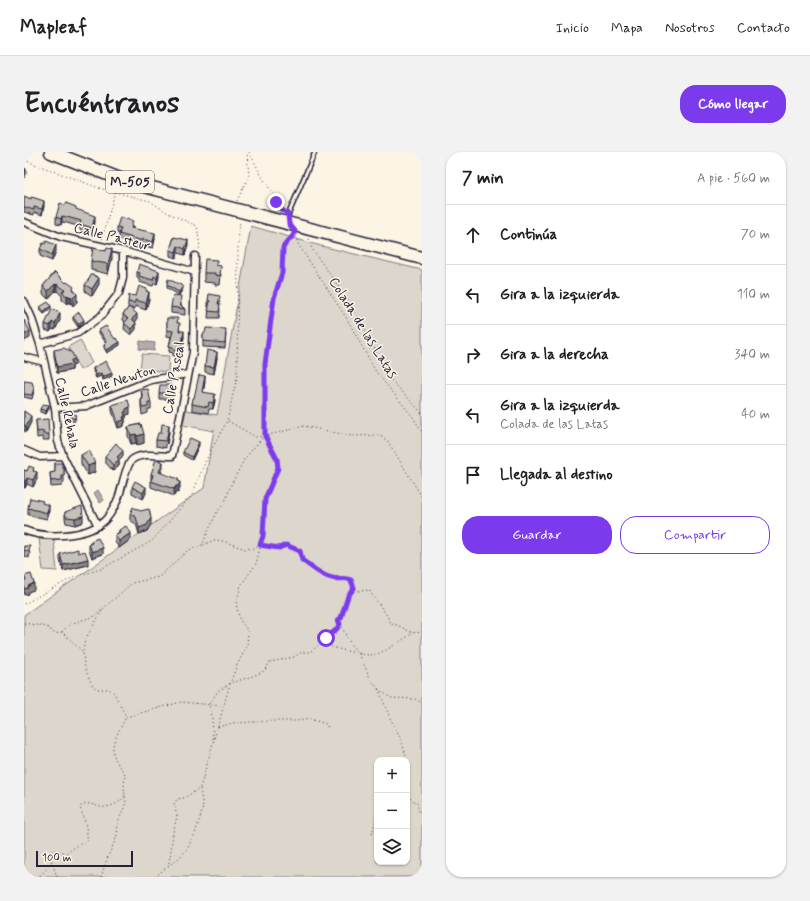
<!DOCTYPE html>
<html lang="es">
<head>
<meta charset="utf-8">
<style>
  :root { --surface:#fff; --page:#f2f2f2; --text:#202124; --muted:#757577; --line:#e0e0e0; --accent:#7c3aed }
  body { margin:0; font-family:Mynerve,sans-serif; background:var(--page); color:var(--text) }
  .controls { position:absolute; right:12px; bottom:12px; display:grid; overflow:hidden; border-radius:8px; box-shadow:0 1px 3px #0004 }
  .controls button { width:36px; height:36px; display:grid; place-items:center; padding:0; border:0; border-bottom:1px solid var(--line); background:var(--surface); color:var(--text); font:20px sans-serif }
  .scale { position:absolute; left:12px; bottom:10px; width:97px; box-sizing:border-box; padding-left:4px; border:2px solid #22223b; border-top:0; font-size:11px; line-height:14px; white-space:nowrap; color:#22223b; -webkit-text-stroke:3px #fcf5e5; paint-order:stroke }
  .stop { position:absolute; width:12px; height:12px; margin:-9px; border:3px solid #7c3aed; border-radius:50%; background:#fff }
  .stop.end { background:#7c3aed; border-color:#fff; box-shadow:0 1px 4px #0008 }
  .list { margin:0; padding:0; list-style:none }
  h2 { display:flex; justify-content:space-between; align-items:center; height:52px; margin:0; padding:0 16px; font-size:17px }
  h2 small { font-size:13px; font-weight:400; color:var(--muted) }
  .list li { display:grid; grid-template-columns:26px 1fr auto; gap:12px; align-items:center; box-sizing:border-box; height:60px; padding:0 16px; border-top:1px solid var(--line) }
  .list b { display:block; font-size:15px; white-space:nowrap }
  .list p { margin:0; font-size:13px; white-space:nowrap; color:var(--muted) }
  .list em { font-size:13px; font-style:normal; color:var(--muted) }
  .actions { display:flex; gap:8px; padding:12px 16px }
  .actions a { flex:1; padding:9px 0; border:1px solid var(--accent); border-radius:16px; text-align:center; font-size:14px; color:var(--accent) }
  .actions .main { background:var(--accent); color:#fff }
  .icon { flex:none; width:22px; height:22px; fill:none; stroke:currentColor; stroke-width:2; stroke-linecap:round; stroke-linejoin:round }
  .map { position:relative; flex:none; width:398px; height:725px; overflow:hidden; border-radius:16px }
  header { display:flex; align-items:center; gap:24px; box-sizing:border-box; height:56px; padding:0 20px; background:var(--surface); border-bottom:1px solid var(--line) }
  header strong { font-size:19px }
  nav { display:flex; gap:22px; margin-inline-start:auto; font-size:14px }
  .intro { display:flex; align-items:center; justify-content:space-between; box-sizing:border-box; height:96px; padding:0 24px }
  h1 { margin:0; font-size:28px }
  .button { padding:10px 18px; border-radius:16px; background:var(--accent); color:#fff; font-size:14px; font-weight:700 }
  main { display:flex; gap:24px; padding:0 24px }
  aside { flex:1; background:var(--surface); border-radius:16px; box-shadow:0 1px 3px #0004 }
  .map>svg:first-child { display:block }
  .green { fill:#dcd6cc; stroke:#7f7c84; fill-rule:evenodd }
  .water { fill:#b2adab; stroke:#78757e }
  .lines { fill:none; stroke-linecap:round; stroke-linejoin:round }
  .lane-casing { stroke:#22223b; stroke-width:6 }
  .street-casing { stroke:#22223b; stroke-width:9 }
  .highway-casing { stroke:#22223b; stroke-width:15 }
  .path { stroke:#22223b; stroke-width:1; stroke-dasharray:1 3; stroke-linecap:butt }
  .lane { stroke:#fcf5e5; stroke-width:3 }
  .street { stroke:#fcf5e5; stroke-width:6 }
  .highway { stroke:#fcf5e5; stroke-width:12 }
  .wall { fill:#aaa6a1; stroke:#22223b }
  .shaded-wall { fill:#8b8783; stroke:#22223b }
  .building { fill:#c6c1bb; stroke:#22223b }
  .route { stroke:#7c3aed; stroke-width:5 }
  .labels { text-anchor:middle; dominant-baseline:central; stroke-width:3; stroke-linejoin:round; paint-order:stroke }
  .shield { fill:#fcf5e5; stroke:#63616e; stroke-width:1 }
  .shield-label { font-size:13px; font-weight:bold; fill:#22223b }
  .street-label { font-size:14px; fill:#22223b; stroke:#fcf5e5 }
</style>
</head>
<body>
<header>
<strong>Mapleaf</strong>
<nav><a>Inicio</a><a>Mapa</a><a>Nosotros</a><a>Contacto</a></nav>
</header>
<div class="intro"><h1>Encuéntranos</h1><a class="button">Cómo llegar</a></div>
<main>
<div class="map">
<svg width="398" height="725" viewBox="0 0 398 725">
  <rect width="100%" height="100%" fill="#fcf5e5"/>
  <filter id="ink" filterUnits="userSpaceOnUse"><feTurbulence type="fractalNoise" baseFrequency=".025" numOctaves="2"/><feDisplacementMap in="SourceGraphic" scale="8" xChannelSelector="R" yChannelSelector="G"/><feConvolveMatrix kernelMatrix="1 2 1 2 8 2 1 2 1" color-interpolation-filters="sRGB"/></filter>
  <g filter="url(#ink)">
    <path class="green" d="M 227,74 L 297,94 L 398,118 L 398,725 L 0,725 L 0,463 L 180,336 L 190,277 L 189,279 L 159,273 L 162,258 L 193,263 ZM 353,608 L 383,608 L 383,710 L 353,710 Z
      M 56,188 L 68,211 L 56,218 L 44,195 Z
      M 118,202 L 145,204 L 144,220 L 116,217 Z
      M 15,387 L 30,388 L 33,419 L 19,418 Z"/>
    <path class="water" d="M 116,189 L 131,191 L 130,199 L 115,197 Z
      M 74,338 L 80,348 L 76,351 L 70,341 Z"/>
    <g class="lines">
      <g class="lane-casing">
        <path id="lane" d="M 262,68 L 291,0"/>
      </g>
      <g class="street-casing">
        <path id="street" d="M 0,70 L 37,85 L 99,99 L 171,120
          M 0,149 L 7,164 L 16,192 L 31,256 L 34,289 L 39,304 L 74,374
          M 16,192 L 54,181 L 77,164 L 95,141 L 99,126 L 99,99
          M 0,205 L 20,210
          M 31,256 L 62,254 L 127,228 L 164,222
          M 0,298 L 16,305 L 39,304
          M 0,378 C 21,387 61,385 79,370 C 85,365 91,354 94,347 C 98,337 101,313 109,307 C 120,300 136,304 148,304 L 169,200 L 171,104"/>
      </g>
      <g class="highway-casing">
        <path id="highway" d="M 27,0 L 101,29 L 398,106"/>
      </g>
      <path class="path" d="M 225,0 L 240,28 L 250,43 L 255,56 L 260,59
        M 0,8 L 75,36 L 126,49 L 144,61 L 173,74 L 176,95 L 174,99
        M 213,49 L 220,34 L 225,25 L 223,0
        M 272,84 L 274,92 L 323,167 L 352,220 L 389,265 L 398,280
        M 78,87 L 91,40
        M 285,87 L 288,97 L 329,155 L 367,228 L 398,261
        M 204,269 L 232,285 L 241,284 L 280,274 L 327,284 L 354,283 L 363,288 L 398,345
        M 179,393 L 190,388 L 199,389 L 221,397 L 230,396 L 237,393 L 255,397 L 262,393 L 276,399 C 277,402 277,406 279,408 C 283,414 301,425 309,426 C 316,428 320,425 327,428 L 330,436 L 334,439 L 345,438 C 352,450 362,459 367,472 C 381,473 381,483 398,480
        M 329,436 L 324,444 L 317,466 L 314,468 L 327,493 L 335,502 L 347,528 L 354,536 L 366,566 L 376,585 L 382,603 L 380,608
        M 0,452 L 50,425 L 77,417 L 128,389 L 168,343 L 182,308 L 203,269 L 213,225 L 214,93 L 216,69
        M 0,471 L 23,475 L 31,482 L 38,480 L 59,500 L 60,512 L 64,524 L 69,534 L 73,537 L 85,537 L 90,541 L 102,565 L 157,550 L 199,554
        M 38,480 L 46,472 L 71,464 L 108,431 L 135,425 L 163,399 L 178,393 L 193,360 L 200,352 L 207,333 L 221,306 L 240,284
        M 297,490 L 305,483 L 310,481 L 316,473
        M 59,499 L 61,488 L 79,457
        M 354,537 L 367,546 L 391,547 L 398,551
        M 194,575 L 209,571 L 249,569 L 272,569 L 286,567 L 302,572 L 304,576
        M 189,587 L 188,564 L 185,552 L 194,539 L 207,531 L 229,524 L 240,519 L 246,510 L 270,505 L 278,500 L 286,500 L 297,491 C 302,491 303,493 308,495 C 313,497 343,504 348,503 C 359,502 378,488 389,481
        M 383,644 L 393,651 L 395,659 L 398,665
        M 348,682 L 353,663
        M 27,701 L 36,701
        M 144,714 L 153,708 L 163,697 L 171,682 L 179,656 L 176,636
        M 12,725 L 17,723 L 28,711
        M 33,725 L 25,701 L 29,698 L 43,701 L 55,692 L 59,691 L 63,689 C 64,678 60,666 56,656 L 58,653 C 66,650 69,653 76,655 C 84,656 98,651 101,643
        M 77,725 L 83,707 L 93,684 L 94,670 L 102,651 L 100,636 L 101,622 C 81,596 89,592 102,565
        M 131,725 L 144,714 L 146,705 L 149,681 L 153,664 L 150,652 L 153,647 L 160,646 L 176,636 L 206,532 L 212,515 L 223,494 L 224,479 L 216,468 L 212,452 L 217,433 L 232,412 L 239,384 L 241,347 L 254,316 L 253,307 L 241,284 L 241,212 L 250,146 L 258,121 L 259,96 L 270,83"/>
      <use href="#lane" class="lane"/>
      <use href="#street" class="street"/>
      <use href="#highway" class="highway"/>
    </g>
    <path class="wall" d="M 0,44 L 20,54 L 18,63 L 10,60 L 10,63 L 0,60 Z
      M 52,58 L 71,70 L 68,82 L 56,78 L 56,75 L 43,71 L 38,70 L 37,73 L 32,72 L 32,65 Z
      M 93,75 L 109,75 L 109,76 L 131,87 L 129,96 L 119,94 L 119,95 L 95,88 L 95,82 L 93,81 Z
      M 150,85 L 164,94 L 161,103 L 154,101 L 152,106 L 146,104 L 146,98 Z
      M 16,97 L 32,99 L 28,109 L 16,104 Z
      M 88,106 L 84,122 L 67,118 L 67,109 Z
      M 193,113 L 197,123 L 196,133 L 191,133 L 191,131 L 180,130 L 180,121 Z
      M 31,120 L 50,139 L 53,150 L 49,154 L 47,151 L 46,152 L 44,150 L 43,152 L 38,148 L 38,144 L 33,139 L 32,140 L 31,139 L 24,147 L 19,142 L 19,134 Z
      M 113,120 L 135,125 L 133,132 L 130,131 L 129,134 L 115,130 L 115,127 L 113,126 Z
      M 75,132 L 68,144 L 61,139 L 61,133 Z
      M 143,133 L 159,137 L 155,143 L 143,136 Z
      M 123,140 L 125,147 L 122,158 L 111,154 L 111,157 L 107,156 L 113,168 L 111,170 L 112,177 L 107,183 L 100,177 L 101,170 L 99,168 L 99,162 L 104,156 L 104,150 L 112,144 Z
      M 184,148 L 196,150 L 195,152 L 196,158 L 195,166 L 184,166 L 185,155 L 184,155 Z
      M 157,150 L 157,153 L 161,157 L 161,163 L 147,161 L 147,155 Z
      M 16,155 L 27,157 L 20,162 L 16,158 Z
      M 49,165 L 60,171 L 54,175 L 49,168 Z
      M 143,166 L 154,171 L 156,179 L 160,185 L 156,205 L 149,204 L 149,201 L 145,200 L 145,194 L 147,185 L 143,184 Z
      M 36,168 L 31,178 L 28,177 L 26,180 L 21,178 L 21,172 Z
      M 75,178 L 96,193 L 83,201 L 80,196 L 80,193 L 82,191 L 75,181 Z
      M 179,182 L 202,182 L 201,196 L 179,195 Z
      M 30,198 L 51,213 L 48,214 L 48,218 L 33,221 L 30,204 Z
      M 193,206 L 190,222 L 181,220 L 181,214 Z
      M 69,216 L 88,224 L 79,228 L 77,224 L 72,226 L 69,219 Z
      M 0,229 L 10,239 L 8,247 L 0,245 Z
      M 181,230 L 179,240 L 191,249 L 189,257 L 185,257 L 184,261 L 168,258 L 168,252 L 170,246 Z
      M 147,233 L 147,247 L 135,247 L 135,241 Z
      M 117,238 L 127,251 L 127,257 L 124,257 L 124,261 L 118,263 L 117,254 L 117,248 L 118,247 Z
      M 88,253 L 106,262 L 102,263 L 102,266 L 101,266 L 101,271 L 100,271 L 100,274 L 94,276 L 88,259 Z
      M 25,256 L 22,262 L 16,260 L 16,257 Z
      M 0,259 L 7,270 L 2,280 L 0,279 Z
      M 46,265 L 52,266 L 50,270 L 46,268 Z
      M 12,268 L 25,282 L 25,288 L 19,288 L 19,285 L 13,286 Z
      M 117,272 L 120,291 L 113,293 L 112,291 L 107,292 L 104,284 L 104,275 Z
      M 145,280 L 143,292 L 142,292 L 142,296 L 132,294 L 132,288 Z
      M 175,293 L 168,308 L 159,303 L 159,300 Z
      M 57,303 L 71,320 L 64,323 L 57,312 Z
      M 81,304 L 99,305 L 95,309 L 95,314 L 89,319 L 81,310 Z
      M 31,311 L 38,315 L 40,315 L 40,331 L 38,331 L 38,334 L 27,335 L 26,321 L 31,320 Z
      M 139,316 L 137,321 L 154,329 L 156,336 L 154,341 L 152,340 L 150,344 L 127,335 L 127,322 Z
      M 0,318 L 3,319 L 10,319 L 13,327 L 9,335 L 3,332 L 1,336 L 0,336 Z
      M 108,335 L 122,341 L 119,347 L 108,341 Z
      M 4,356 L 25,359 L 23,367 L 4,363 Z
      M 41,360 L 59,370 L 51,373 L 42,371 L 41,366 Z
      M 106,362 L 127,372 L 123,379 L 115,382 L 112,372 L 106,368 Z
      M 95,378 L 107,387 L 95,396 L 91,390 L 91,383 L 95,380 Z
      M 67,389 L 79,402 L 68,406 L 65,398 L 65,392 L 67,391 Z
      M 0,394 L 6,401 L 5,406 L 0,404 Z
      M 54,401 L 64,413 L 39,419 L 36,408 L 36,402 Z"/>
    <path class="shaded-wall" d="M 2,17 L 2,22 L 0,26 L 0,21 Z
      M 20,49 L 20,54 L 18,63 L 18,57 Z
      M 38,64 L 38,70 L 37,73 L 37,67 Z
      M 71,64 L 71,70 L 68,82 L 68,76 Z
      M 131,81 L 131,87 L 129,96 L 129,90 Z
      M 164,88 L 164,94 L 161,103 L 161,97 Z
      M 32,93 L 32,99 L 28,109 L 28,103 Z
      M 154,94 L 154,101 L 152,106 L 152,100 Z
      M 88,97 L 88,106 L 84,122 L 84,112 Z
      M 135,119 L 135,125 L 133,132 L 133,126 Z
      M 75,126 L 75,132 L 68,144 L 68,137 Z
      M 31,132 L 31,139 L 24,147 L 24,139 Z
      M 33,132 L 33,139 L 32,140 L 32,133 Z
      M 159,134 L 159,137 L 155,143 L 155,140 Z
      M 125,140 L 125,147 L 122,158 L 122,151 Z
      M 53,142 L 53,150 L 49,154 L 49,146 Z
      M 44,143 L 44,150 L 43,152 L 43,144 Z
      M 47,144 L 47,151 L 46,152 L 46,145 Z
      M 27,154 L 27,157 L 20,162 L 20,159 Z
      M 36,161 L 36,168 L 31,178 L 31,172 Z
      M 113,162 L 113,168 L 108,174 L 108,167 Z
      M 60,168 L 60,171 L 54,175 L 54,172 Z
      M 28,170 L 28,177 L 26,180 L 26,174 Z
      M 112,171 L 112,177 L 107,183 L 107,177 Z
      M 6,179 L 6,186 L 0,189 L 0,183 Z
      M 160,179 L 160,185 L 156,205 L 156,199 Z
      M 96,190 L 96,193 L 83,201 L 83,198 Z
      M 193,200 L 193,206 L 190,222 L 190,215 Z
      M 51,207 L 51,213 L 48,214 L 48,218 L 33,221 L 33,215 L 47,208 Z
      M 77,221 L 77,224 L 72,226 L 72,223 Z
      M 88,221 L 88,224 L 79,228 L 79,225 Z
      M 181,224 L 181,230 L 178,246 L 178,240 Z
      M 191,242 L 191,249 L 189,257 L 189,251 Z
      M 25,253 L 25,256 L 22,262 L 22,259 Z
      M 106,255 L 106,262 L 102,263 L 102,266 L 101,266 L 101,271 L 100,271 L 100,274 L 94,276 L 94,270 L 102,257 Z
      M 7,264 L 7,270 L 2,280 L 2,274 Z
      M 145,273 L 145,280 L 143,292 L 143,286 Z
      M 112,282 L 112,291 L 107,292 L 107,283 Z
      M 120,282 L 120,291 L 113,293 L 113,284 Z
      M 175,290 L 175,293 L 168,308 L 168,305 Z
      M 99,299 L 99,305 L 95,309 L 95,314 L 89,319 L 89,313 L 93,305 Z
      M 139,310 L 139,316 L 135,326 L 135,320 Z
      M 71,311 L 71,320 L 64,323 L 64,314 Z
      M 13,320 L 13,327 L 9,335 L 9,328 Z
      M 3,326 L 3,332 L 1,336 L 1,330 Z
      M 154,327 L 154,333 L 156,330 L 156,336 L 154,341 Z
      M 152,334 L 152,340 L 150,344 L 150,337 Z
      M 122,335 L 122,341 L 119,347 L 119,341 Z
      M 25,353 L 25,359 L 23,367 L 23,361 Z
      M 59,364 L 59,370 L 51,373 L 51,366 Z
      M 127,366 L 127,372 L 123,379 L 115,382 L 115,376 Z
      M 107,381 L 107,387 L 95,396 L 95,389 Z
      M 79,396 L 79,402 L 68,406 L 68,400 Z
      M 64,407 L 64,413 L 39,419 L 39,413 Z
      M 10,431 L 10,438 L 4,440 L 4,442 L 0,443 L 0,437 L 4,434 Z"/>
    <path class="building" d="M 0,16 L 2,17 L 0,21 Z
      M 0,44 L 7,47 L 7,45 L 11,46 L 20,49 L 18,57 L 10,55 L 10,58 L 0,55 Z
      M 36,51 L 41,53 L 42,51 L 52,55 L 52,57 L 71,64 L 68,76 L 56,72 L 57,69 L 43,65 L 38,64 L 37,67 L 32,65 Z
      M 96,65 L 109,69 L 107,76 L 131,81 L 129,90 L 119,87 L 119,89 L 95,82 L 97,76 L 93,75 Z
      M 150,85 L 164,88 L 161,97 L 154,94 L 152,100 L 146,98 Z
      M 22,89 L 32,93 L 28,103 L 16,97 L 19,91 L 21,92 Z
      M 69,96 L 82,99 L 83,96 L 88,97 L 84,112 L 67,109 Z
      M 181,107 L 193,108 L 192,113 L 197,114 L 196,124 L 191,123 L 191,121 L 180,121 Z
      M 115,112 L 135,119 L 133,126 L 130,124 L 129,128 L 115,124 L 116,121 L 113,120 Z
      M 31,120 L 42,131 L 43,130 L 50,135 L 49,137 L 53,142 L 49,146 L 47,144 L 46,145 L 44,143 L 43,144 L 38,140 L 41,138 L 33,132 L 32,133 L 31,132 L 24,139 L 19,134 Z
      M 68,122 L 75,126 L 68,137 L 61,133 Z
      M 144,127 L 159,134 L 155,140 L 143,133 Z
      M 115,134 L 123,137 L 122,139 L 125,140 L 122,151 L 111,148 L 111,151 L 104,150 L 105,143 L 112,144 Z
      M 185,142 L 196,144 L 194,152 L 196,152 L 195,160 L 184,159 L 186,149 L 184,148 Z
      M 149,143 L 157,144 L 156,153 L 161,157 L 147,155 Z
      M 24,150 L 27,154 L 20,159 L 16,155 Z
      M 105,155 L 113,162 L 108,167 L 112,171 L 107,177 L 100,171 L 104,167 L 99,162 Z
      M 28,157 L 36,161 L 31,172 L 28,170 L 26,174 L 21,172 Z
      M 55,160 L 60,168 L 54,172 L 49,165 Z
      M 143,166 L 154,166 L 153,171 L 156,171 L 155,179 L 160,179 L 156,199 L 149,198 L 149,195 L 145,194 L 149,179 L 143,178 Z
      M 0,168 L 6,179 L 0,183 Z
      M 82,174 L 91,187 L 92,186 L 96,190 L 83,198 L 80,193 L 83,190 L 75,178 Z
      M 182,176 L 202,177 L 201,191 L 179,189 L 179,182 L 181,181 Z
      M 40,196 L 48,201 L 51,207 L 47,208 L 48,212 L 33,215 L 30,198 Z
      M 183,198 L 193,200 L 190,215 L 181,214 Z
      M 82,209 L 88,221 L 79,225 L 77,221 L 72,223 L 69,216 Z
      M 175,223 L 181,224 L 178,240 L 191,242 L 189,251 L 185,250 L 184,255 L 168,252 L 169,246 L 170,246 Z
      M 0,229 L 8,230 L 10,236 L 8,243 L 0,242 Z
      M 136,233 L 147,233 L 147,241 L 135,241 Z
      M 124,237 L 127,251 L 124,251 L 124,255 L 118,256 L 117,248 L 119,247 L 117,238 Z
      M 104,248 L 106,255 L 102,257 L 102,260 L 100,260 L 101,264 L 99,265 L 100,268 L 94,270 L 88,253 Z
      M 19,252 L 25,253 L 22,259 L 16,257 Z
      M 0,259 L 7,264 L 2,274 L 0,273 Z
      M 48,261 L 52,263 L 50,267 L 46,265 Z
      M 24,267 L 25,282 L 19,282 L 19,279 L 13,280 L 12,268 Z
      M 117,272 L 120,282 L 113,284 L 112,282 L 107,283 L 104,275 Z
      M 138,272 L 145,273 L 143,286 L 142,286 L 142,289 L 132,288 L 134,281 L 137,281 Z
      M 166,286 L 175,290 L 168,305 L 159,300 Z
      M 92,291 L 99,299 L 93,305 L 95,307 L 89,313 L 81,304 Z
      M 64,299 L 66,300 L 71,311 L 64,314 L 57,303 Z
      M 132,307 L 139,310 L 135,320 L 154,327 L 154,329 L 156,330 L 154,334 L 152,334 L 150,337 L 127,329 L 129,323 L 127,322 Z
      M 31,311 L 38,311 L 38,315 L 40,315 L 40,324 L 38,324 L 38,328 L 27,329 L 26,321 L 31,320 Z
      M 5,314 L 10,316 L 9,319 L 13,320 L 9,328 L 3,326 L 1,330 L 0,330 L 0,318 L 3,319 Z
      M 111,329 L 122,335 L 119,341 L 108,335 Z
      M 6,346 L 19,349 L 18,351 L 25,353 L 23,361 L 4,356 Z
      M 58,354 L 59,364 L 51,366 L 42,365 L 41,360 Z
      M 109,355 L 116,359 L 125,357 L 127,366 L 123,373 L 115,376 L 112,365 L 106,362 Z
      M 102,374 L 107,381 L 95,389 L 91,383 L 96,380 L 95,378 Z
      M 74,386 L 79,396 L 68,400 L 65,392 L 68,391 L 67,389 Z
      M 0,394 L 6,394 L 5,400 L 0,398 Z
      M 54,397 L 54,401 L 61,399 L 64,407 L 39,413 L 36,402 Z
      M 7,422 L 10,431 L 4,434 L 4,436 L 0,437 L 0,428 L 2,428 L 0,424 Z"/>
  </g>
  <g class="lines" filter="url(#ink)">
    <path class="route" d="M 252,50 L 255,56 L 264,62 L 265,72 L 271,79 C 269,87 262,89 259,96 L 258,121 L 250,146 L 241,212 L 241,284 L 253,307 L 254,316 L 241,347 L 239,384 L 236,393 L 255,396 L 262,393 L 276,399 L 278,408 C 287,414 297,424 308,426 C 315,428 320,425 327,428 L 330,436 L 324,444 L 317,466 L 314,468 L 316,472 C 311,482 308,479 302,486"/>
  </g>
  <g class="labels">
    <rect class="shield" x="82" y="19" width="48" height="22" rx="3"/>
    <g class="shield-label">
      <text x="106" y="30">M-505</text>
    </g>
    <g class="street-label">
      <text transform="translate(88 85) rotate(14)">Calle Pasteur</text>
      <text transform="translate(339 176) rotate(58)">Colada de las Latas</text>
      <text transform="translate(150 226) rotate(-80)">Calle Pascal</text>
      <text transform="translate(94 229) rotate(-18)">Calle Newton</text>
      <text transform="translate(43 261) rotate(78)">Calle Rehala</text>
    </g>
  </g>
</svg>
<div class="controls">
<button>+</button>
<button>−</button>
<button><svg class="icon" aria-label="layers" viewBox="0 0 24 24"><path d="M12 4l9 5-9 5-9-5zM3 14l9 5 9-5"/></svg></button>
</div>
<div class="scale">100 m</div>
<div class="stop" style="left:302px;top:486px"></div>
<div class="stop end" style="left:252px;top:50px"></div>
</div>
<aside>
<h2>7 min<small>A pie · 560 m</small></h2>
<ul class="list">
<li><svg class="icon" aria-label="ahead" viewBox="0 0 24 24"><path d="M12 20V5M6 11l6-6 6 6"/></svg><div><b>Continúa</b></div><em>70 m</em></li>
<li><svg class="icon" aria-label="left" viewBox="0 0 24 24"><path d="M17 20v-9H6M10 6l-5 5 5 5"/></svg><div><b>Gira a la izquierda</b></div><em>110 m</em></li>
<li><svg class="icon" aria-label="right" viewBox="0 0 24 24"><path d="M7 20v-9h11M14 6l5 5-5 5"/></svg><div><b>Gira a la derecha</b></div><em>340 m</em></li>
<li><svg class="icon" aria-label="left" viewBox="0 0 24 24"><path d="M17 20v-9H6M10 6l-5 5 5 5"/></svg><div><b>Gira a la izquierda</b><p>Colada de las Latas</p></div><em>40 m</em></li>
<li><svg class="icon" aria-label="arrive" viewBox="0 0 24 24"><path d="M6 21V4h12l-3 4 3 4H6"/></svg><div><b>Llegada al destino</b></div></li>
</ul>
<div class="actions"><a class="main">Guardar</a><a>Compartir</a></div>
</aside>
</main>
</body>
</html>
